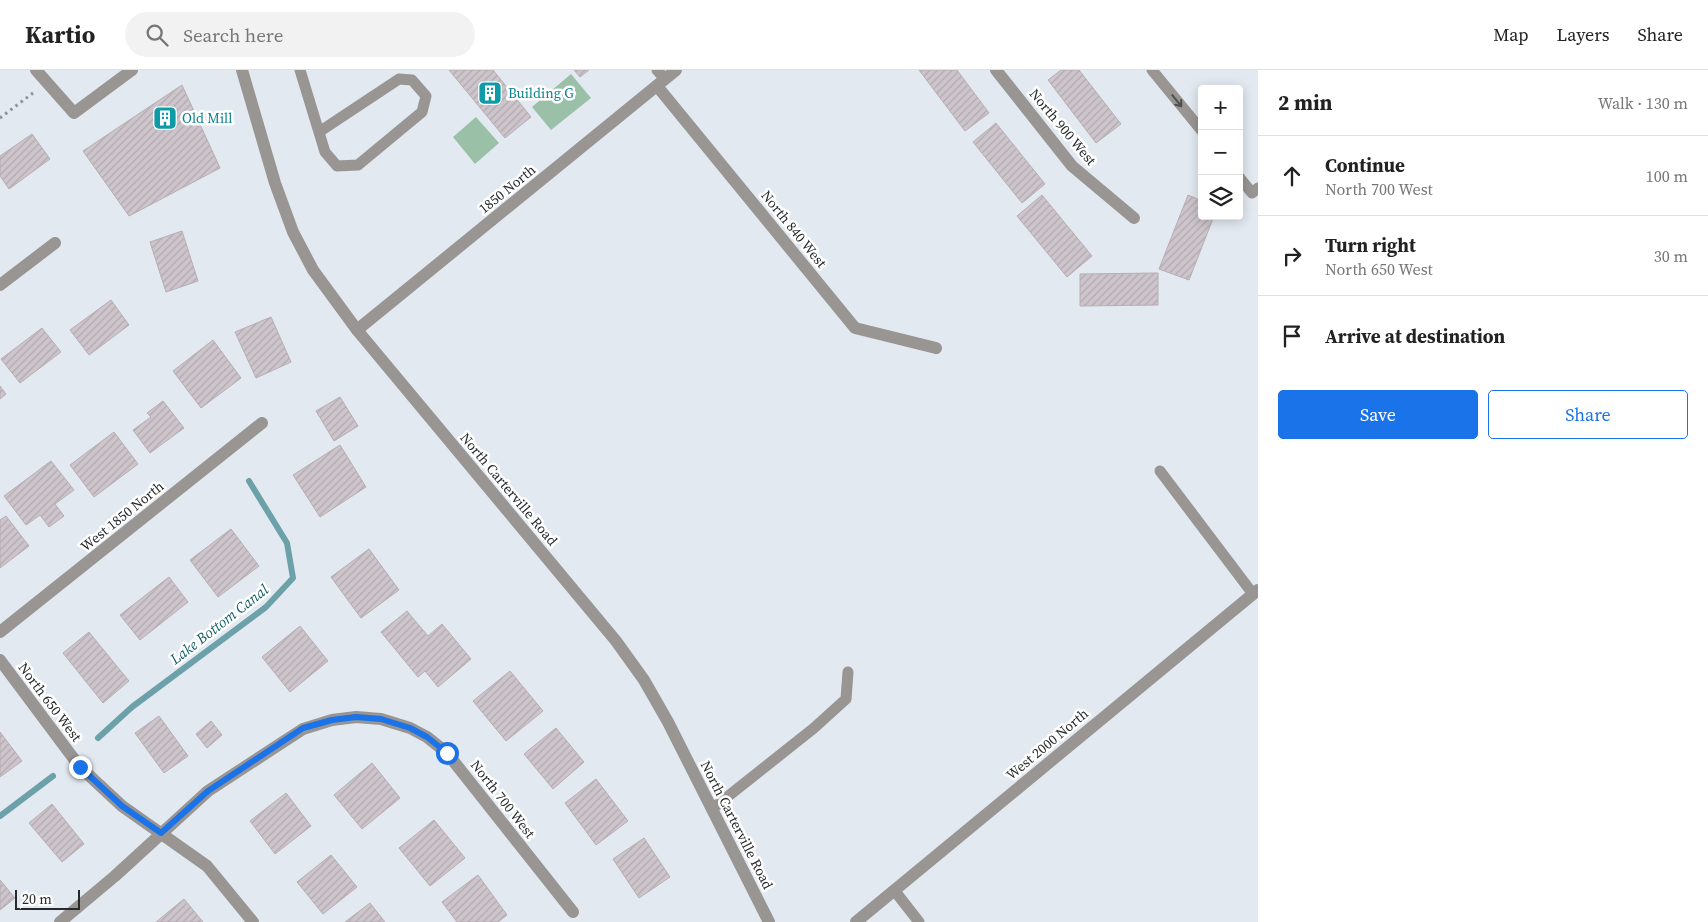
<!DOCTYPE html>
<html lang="en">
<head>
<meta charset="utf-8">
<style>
  :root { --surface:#fff; --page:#f2f2f2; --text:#222; --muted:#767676; --line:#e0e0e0; --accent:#1a73e8 }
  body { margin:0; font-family:"Source Serif 4",serif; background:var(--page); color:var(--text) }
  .controls { position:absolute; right:15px; top:15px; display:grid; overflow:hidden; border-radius:5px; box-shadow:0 2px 12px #0003 }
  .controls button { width:45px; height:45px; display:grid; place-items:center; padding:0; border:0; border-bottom:1px solid var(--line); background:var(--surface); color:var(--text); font:25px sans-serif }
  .scale { position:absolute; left:15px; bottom:12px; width:65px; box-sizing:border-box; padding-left:5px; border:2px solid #272a2c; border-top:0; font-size:14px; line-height:18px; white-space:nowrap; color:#272a2c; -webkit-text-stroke:4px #fff; paint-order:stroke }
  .stop { position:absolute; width:15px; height:15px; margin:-11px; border:4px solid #1a73e8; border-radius:50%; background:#fff }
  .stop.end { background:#1a73e8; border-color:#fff; box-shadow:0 1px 5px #0008 }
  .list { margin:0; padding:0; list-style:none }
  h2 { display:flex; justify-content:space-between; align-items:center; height:65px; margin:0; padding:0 20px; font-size:21px }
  h2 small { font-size:16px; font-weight:400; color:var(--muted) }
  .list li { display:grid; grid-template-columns:32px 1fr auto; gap:15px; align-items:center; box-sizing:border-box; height:80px; padding:0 20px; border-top:1px solid var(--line) }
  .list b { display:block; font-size:19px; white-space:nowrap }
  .list p { margin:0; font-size:16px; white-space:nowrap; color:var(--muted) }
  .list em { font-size:16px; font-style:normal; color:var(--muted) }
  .actions { display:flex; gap:10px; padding:15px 20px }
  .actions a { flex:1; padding:11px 0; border:1px solid var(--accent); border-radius:5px; text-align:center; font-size:18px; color:var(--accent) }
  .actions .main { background:var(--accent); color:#fff }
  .icon { flex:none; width:28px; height:28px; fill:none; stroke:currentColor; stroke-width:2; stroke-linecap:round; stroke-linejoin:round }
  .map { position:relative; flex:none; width:1258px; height:852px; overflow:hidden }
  header { display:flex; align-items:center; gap:30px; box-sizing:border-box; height:70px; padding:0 25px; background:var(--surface); border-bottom:1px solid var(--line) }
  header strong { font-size:24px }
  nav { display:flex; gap:28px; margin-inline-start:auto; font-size:18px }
  .search { width:350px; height:45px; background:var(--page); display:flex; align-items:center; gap:12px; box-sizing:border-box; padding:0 18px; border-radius:28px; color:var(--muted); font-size:19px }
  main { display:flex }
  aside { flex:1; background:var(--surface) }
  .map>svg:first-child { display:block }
  .green { fill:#9ac0a8 }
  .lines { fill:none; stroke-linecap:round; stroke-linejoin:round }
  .stream { stroke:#6ca1a9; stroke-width:6 }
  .building { fill:url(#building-hatch); stroke:#b7aeb4 }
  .path { stroke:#8c9296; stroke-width:3; stroke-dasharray:2.5 4; stroke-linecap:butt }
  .service { stroke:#989592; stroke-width:11 }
  .minor { stroke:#989592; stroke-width:12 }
  .tertiary { stroke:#989592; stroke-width:12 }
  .oneway { stroke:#4f4f50 }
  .route { stroke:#1a73e8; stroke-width:6 }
  .labels { text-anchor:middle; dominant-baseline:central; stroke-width:5; stroke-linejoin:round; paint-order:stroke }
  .culture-label { font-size:14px; fill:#0d838f; stroke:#fff; text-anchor:start }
  .street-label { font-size:14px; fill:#272a2c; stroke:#fff }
  .water-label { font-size:15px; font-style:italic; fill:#105c66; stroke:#fff }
</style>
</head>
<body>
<header>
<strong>Kartio</strong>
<div class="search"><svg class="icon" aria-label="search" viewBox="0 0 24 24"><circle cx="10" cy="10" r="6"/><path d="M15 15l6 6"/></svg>Search here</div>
<nav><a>Map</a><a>Layers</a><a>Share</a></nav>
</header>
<main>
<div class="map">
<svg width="1258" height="852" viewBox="0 0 1258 852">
  <defs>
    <pattern id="building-hatch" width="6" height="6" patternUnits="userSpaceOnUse" patternTransform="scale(1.25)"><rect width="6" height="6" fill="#cdc5cb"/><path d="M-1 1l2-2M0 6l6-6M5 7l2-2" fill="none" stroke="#b0a9ae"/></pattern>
  </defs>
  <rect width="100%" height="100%" fill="#e2e9f0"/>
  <path class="green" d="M 571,4 L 591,28 L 551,60 L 532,37 Z
    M 476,47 L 499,73 L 475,94 L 453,67 Z"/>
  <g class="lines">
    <path class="stream" d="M 98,668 L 132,637 L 266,537 L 293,508 L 287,473 L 249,411
      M 0,746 L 53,706"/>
  </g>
  <path class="building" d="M 449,0 L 493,0 L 531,47 L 505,68 Z
    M 574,0 L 589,0 L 580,7 Z
    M 919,0 L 957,0 L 989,43 L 965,61 Z
    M 1061,0 L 1079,0 L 1121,54 L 1096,73 L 1048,10 Z
    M 182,15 L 220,98 L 129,146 L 83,81 Z
    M 996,53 L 1045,114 L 1022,133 L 973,72 Z
    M 32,64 L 50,89 L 9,119 L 0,106 L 0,86 Z
    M 1042,125 L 1092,186 L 1067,207 L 1017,146 Z
    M 1188,125 L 1202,131 L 1202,146 L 1214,146 L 1189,210 L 1159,199 Z
    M 182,161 L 198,211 L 166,222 L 150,172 Z
    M 1158,203 L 1158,235 L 1080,236 L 1080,204 Z
    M 111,230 L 129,255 L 89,285 L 70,260 Z
    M 271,247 L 291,292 L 256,308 L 235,262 Z
    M 42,258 L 61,282 L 20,313 L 1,289 Z
    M 213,270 L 241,308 L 201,338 L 173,301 Z
    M 0,316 L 6,324 L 0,329 Z
    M 340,327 L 358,356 L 334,371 L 316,341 Z
    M 163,331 L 184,358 L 150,383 L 133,360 L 151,347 L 147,343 Z
    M 114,362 L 138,394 L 94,427 L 70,395 Z
    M 340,375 L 366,417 L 320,447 L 293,405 Z
    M 51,391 L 74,420 L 55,434 L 64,446 L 49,457 L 40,445 L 26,455 L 4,426 Z
    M 6,446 L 29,476 L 0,498 L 0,450 Z
    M 231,459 L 259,496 L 218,527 L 190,490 Z
    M 369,479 L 399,520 L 361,548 L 331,507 Z
    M 169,507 L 188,532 L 140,570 L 120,545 Z
    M 407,541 L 428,566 L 442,554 L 471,589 L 438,617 L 425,601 L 418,607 L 381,562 Z
    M 300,556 L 328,591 L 290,622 L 262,587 Z
    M 89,562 L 129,611 L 103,633 L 63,583 Z
    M 510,601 L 543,641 L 506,671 L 473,631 Z
    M 159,646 L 188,686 L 164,703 L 135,663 Z
    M 211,651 L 222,665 L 207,678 L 196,664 Z
    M 556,658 L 584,692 L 553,719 L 524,684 Z
    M 0,662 L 22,691 L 0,707 Z
    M 372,693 L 400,728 L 362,759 L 334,725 Z
    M 596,709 L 628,751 L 596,775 L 565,733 Z
    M 286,723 L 311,756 L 275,784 L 250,751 Z
    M 52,734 L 84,774 L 62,792 L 29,753 Z
    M 434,750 L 465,788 L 430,816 L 399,778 Z
    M 644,768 L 670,807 L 639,828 L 613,789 Z
    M 331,785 L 357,817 L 323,844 L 297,812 Z
    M 478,805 L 507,845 L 498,852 L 457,852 L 442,832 Z
    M 0,810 L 15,828 L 0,840 Z
    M 184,829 L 203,852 L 156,852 Z
    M 370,833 L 385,852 L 345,852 Z"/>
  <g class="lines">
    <path class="path" d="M 0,48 L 33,23"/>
    <path class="service" d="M 300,0 L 325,82 L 337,96 L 358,95 L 422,42 L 426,26 L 412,10 L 399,9 L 319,62
      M 657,0 L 665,9
      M 1152,0 L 1202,61
      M 1239,107 L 1252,123 L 1258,118
      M 1160,401 L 1253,524
      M 712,739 L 814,658 L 846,629 L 848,602
      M 894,820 L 919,852"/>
    <path class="minor" d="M 36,0 L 74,43 L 132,0
      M 996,0 L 1072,96 L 1134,148
      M 657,16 L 855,258 L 936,278
      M 0,215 L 55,173
      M 357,260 L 676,0
      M 0,562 L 262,353
      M 0,590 L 80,697 L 122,736 L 207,796 L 253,852
      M 60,852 L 115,806 L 208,721 L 303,659 L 332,650 L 356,647 L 381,649 L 410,658 L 427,667 L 447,683 L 573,842
      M 856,852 L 1258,520"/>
    <path class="tertiary" d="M 242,0 L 275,113 L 293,162 L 313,200 L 357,260 L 616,571 L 644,610 L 668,652 L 769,852"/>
  </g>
  <defs><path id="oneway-shaft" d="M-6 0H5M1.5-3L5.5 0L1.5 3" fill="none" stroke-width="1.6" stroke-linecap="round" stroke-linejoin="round" transform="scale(1.25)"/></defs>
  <use class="oneway" href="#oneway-shaft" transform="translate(1177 31) rotate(51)"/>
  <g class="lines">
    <path class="route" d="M 80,697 L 122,736 L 161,763 L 208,721 L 303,658 L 332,650 L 356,647 L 381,649 L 410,658 L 427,667 L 447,683"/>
  </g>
  <defs>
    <g id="building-square" transform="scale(1.25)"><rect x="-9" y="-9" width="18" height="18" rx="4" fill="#0f9aa8" stroke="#fff"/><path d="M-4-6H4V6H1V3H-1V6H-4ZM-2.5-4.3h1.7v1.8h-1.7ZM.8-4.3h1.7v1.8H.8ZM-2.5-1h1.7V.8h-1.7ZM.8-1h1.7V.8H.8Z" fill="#fff"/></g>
  </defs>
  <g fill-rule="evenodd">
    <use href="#building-square" x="490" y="23"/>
    <use href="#building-square" x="165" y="48"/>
  </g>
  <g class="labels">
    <g class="culture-label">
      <text x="508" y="23">Building G</text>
      <text x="182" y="48">Old Mill</text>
    </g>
    <g class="street-label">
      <text transform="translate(1063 57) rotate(50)">North 900 West</text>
      <text transform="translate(507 119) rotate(-39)">1850 North</text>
      <text transform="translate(794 159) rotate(51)">North 840 West</text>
      <text transform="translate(509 419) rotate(50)">North Carterville Road</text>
      <text transform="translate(122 446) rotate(-39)">West 1850 North</text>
      <text transform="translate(50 632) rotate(53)">North 650 West</text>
      <text transform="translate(1047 674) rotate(-40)">West 2000 North</text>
      <text transform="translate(503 729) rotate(52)">North 700 West</text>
      <text transform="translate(737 755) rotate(63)">North Carterville Road</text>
    </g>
    <g class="water-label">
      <text transform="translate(219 554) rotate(-38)">Lake Bottom Canal</text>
    </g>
  </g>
</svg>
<div class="controls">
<button>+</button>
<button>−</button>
<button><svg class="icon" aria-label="layers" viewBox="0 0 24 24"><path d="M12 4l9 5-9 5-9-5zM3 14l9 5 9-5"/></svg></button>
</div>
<div class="scale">20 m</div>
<div class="stop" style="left:447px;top:683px"></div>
<div class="stop end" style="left:80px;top:697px"></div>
</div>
<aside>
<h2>2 min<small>Walk · 130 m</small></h2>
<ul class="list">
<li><svg class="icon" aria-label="ahead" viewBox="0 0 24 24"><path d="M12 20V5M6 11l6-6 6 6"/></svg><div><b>Continue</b><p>North 700 West</p></div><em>100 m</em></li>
<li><svg class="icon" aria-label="right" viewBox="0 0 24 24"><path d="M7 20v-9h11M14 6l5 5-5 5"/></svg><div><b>Turn right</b><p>North 650 West</p></div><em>30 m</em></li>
<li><svg class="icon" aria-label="arrive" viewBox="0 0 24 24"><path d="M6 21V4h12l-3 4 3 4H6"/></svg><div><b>Arrive at destination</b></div></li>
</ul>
<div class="actions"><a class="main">Save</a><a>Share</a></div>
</aside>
</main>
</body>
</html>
